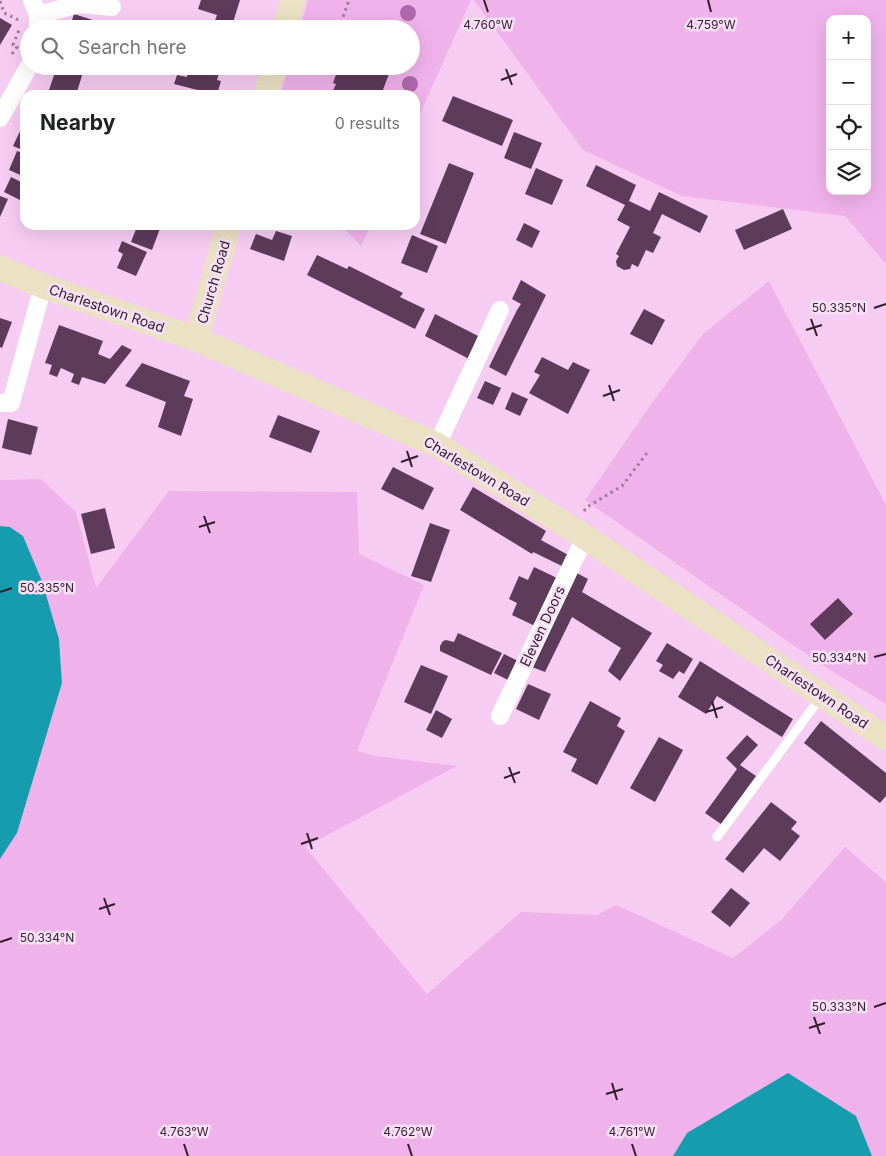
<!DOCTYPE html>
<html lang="en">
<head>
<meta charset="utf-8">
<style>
  :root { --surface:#fff; --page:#f6f6f6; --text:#202124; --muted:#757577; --line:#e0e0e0 }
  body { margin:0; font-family:Inter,sans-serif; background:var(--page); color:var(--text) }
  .controls { position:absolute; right:15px; top:15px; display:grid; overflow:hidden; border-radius:10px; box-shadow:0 5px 20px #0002 }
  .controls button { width:45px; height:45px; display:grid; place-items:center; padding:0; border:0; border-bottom:1px solid var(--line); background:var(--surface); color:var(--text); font:25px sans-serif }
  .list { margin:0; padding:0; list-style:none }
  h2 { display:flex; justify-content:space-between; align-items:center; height:65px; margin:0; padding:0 20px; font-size:21px }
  h2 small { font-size:16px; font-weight:400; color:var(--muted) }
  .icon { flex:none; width:28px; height:28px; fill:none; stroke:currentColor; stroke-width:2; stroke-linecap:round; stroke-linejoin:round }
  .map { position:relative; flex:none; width:886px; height:1156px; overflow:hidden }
  .search { position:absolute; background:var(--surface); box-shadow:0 5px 20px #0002; left:20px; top:20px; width:400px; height:55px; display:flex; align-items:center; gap:12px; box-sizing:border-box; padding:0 18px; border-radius:28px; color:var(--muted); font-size:19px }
  .panel { position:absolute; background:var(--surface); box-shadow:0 5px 20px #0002; left:20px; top:90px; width:400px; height:140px; border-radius:15px }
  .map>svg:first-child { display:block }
  .green { fill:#f0b2eb; fill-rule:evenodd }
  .water { fill:#159daf }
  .building { fill:#5e3a5b }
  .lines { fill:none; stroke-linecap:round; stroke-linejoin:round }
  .path { stroke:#9b7c97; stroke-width:3; stroke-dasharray:2.5 4; stroke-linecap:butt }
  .lane { stroke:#fff; stroke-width:9 }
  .street { stroke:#fff; stroke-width:18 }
  .secondary { stroke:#ebe1c4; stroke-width:25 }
  .tree { fill:#b068ac }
  .ticks { fill:none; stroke:#2f1f2d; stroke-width:2 }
  .labels { text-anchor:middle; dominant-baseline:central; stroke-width:5; stroke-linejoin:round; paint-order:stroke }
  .street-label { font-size:14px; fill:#2f1f2d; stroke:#fae0f7 }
  .ticks-label { font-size:12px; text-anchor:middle; fill:#2f1f2d; stroke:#fae0f7; stroke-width:5; stroke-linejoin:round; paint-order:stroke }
</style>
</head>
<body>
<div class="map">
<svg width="886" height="1156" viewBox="0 0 886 1156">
  <rect width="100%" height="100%" fill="#f7ccf3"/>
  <path class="green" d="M 308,0 L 471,0 L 415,125 L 415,95 L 280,95 L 289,66 L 411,66 L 411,29 L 300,29 Z
    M 474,0 L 886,0 L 886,264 L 845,216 L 682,196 L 583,150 ZM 830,19 L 867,19 L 867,191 L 830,191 Z
    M 341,225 L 371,225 L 361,246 Z
    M 769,281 L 886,505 L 886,704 L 822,665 L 585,500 L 654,400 L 703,334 Z
    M 41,479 L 76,512 L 96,588 L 169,491 L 357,492 L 359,554 L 424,585 L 357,751 L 376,756 L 457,766 L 305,847 L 427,994 L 521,912 L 597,915 L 616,905 L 733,958 L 781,920 L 845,847 L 886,882 L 886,1156 L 872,1156 L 856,1116 L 687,1133 L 673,1156 L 0,1156 L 0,859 L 17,833 L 62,683 L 59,639 L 42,581 L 23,536 L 10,527 L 0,526 L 0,480 Z"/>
  <path class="water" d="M 0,526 L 10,527 L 23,536 L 42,581 L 59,639 L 62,683 L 17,833 L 0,859 Z
    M 788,1073 L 856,1116 L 872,1156 L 673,1156 L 687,1133 Z"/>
  <path class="building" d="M 201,0 L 240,0 L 231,29 L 212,29 L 217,15 L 198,9 Z
    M 74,14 L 99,22 L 97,29 L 69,29 Z
    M 0,18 L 12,25 L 0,45 Z
    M 57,66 L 85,66 L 76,95 L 65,95 L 49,90 Z
    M 189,66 L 221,66 L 217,80 L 221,81 L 217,95 L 174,84 L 177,75 L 187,77 Z
    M 339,66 L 392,66 L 381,95 L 331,95 L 336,84 L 333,83 Z
    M 453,96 L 513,120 L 502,146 L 442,121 Z
    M 25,126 L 25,151 L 13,146 L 21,129 L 23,130 Z
    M 514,132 L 542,143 L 531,169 L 504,158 Z
    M 17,151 L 25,154 L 25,177 L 9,170 Z
    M 449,163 L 474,173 L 446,244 L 420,234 Z
    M 596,165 L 636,185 L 629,201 L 650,211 L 659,192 L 708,216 L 700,233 L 662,214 L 653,233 L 661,237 L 653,253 L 646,250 L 638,267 L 632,264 L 630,269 L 624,270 L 617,266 L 616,261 L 619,256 L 616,254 L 630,227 L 617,220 L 625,205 L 586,186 Z
    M 536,168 L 563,180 L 552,205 L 525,194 Z
    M 11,177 L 25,184 L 25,191 L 20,200 L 4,192 Z
    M 0,196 L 8,199 L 0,217 Z
    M 783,209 L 792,229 L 744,250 L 735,230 Z
    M 524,223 L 540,231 L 532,248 L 516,240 Z
    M 126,225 L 161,226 L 152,250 L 131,242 L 136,229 Z
    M 276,231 L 292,236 L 284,261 L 250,249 L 256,234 L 272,240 Z
    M 412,235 L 438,246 L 427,273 L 401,263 Z
    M 122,241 L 147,252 L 136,276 L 117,268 L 123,254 L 118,251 Z
    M 317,255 L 347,269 L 349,266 L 403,293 L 400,297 L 425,309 L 415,329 L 307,275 Z
    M 521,280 L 546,295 L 506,376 L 489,367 L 517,310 L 521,304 L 512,299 Z
    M 644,309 L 665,320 L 652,345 L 630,334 Z
    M 435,314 L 482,338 L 471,360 L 425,336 Z
    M 0,318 L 12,322 L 2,348 L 0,347 Z
    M 59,325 L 103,341 L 98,354 L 110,359 L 122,345 L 132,350 L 105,384 L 82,377 L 79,385 L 71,382 L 74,374 L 61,368 L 57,377 L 49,374 L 52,365 L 45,363 Z
    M 542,357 L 568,370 L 573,362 L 590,370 L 568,414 L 529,393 L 540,375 L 534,372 Z
    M 142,363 L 190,381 L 184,396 L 193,399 L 181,436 L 158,427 L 166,402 L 125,386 Z
    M 485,381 L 501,388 L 493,405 L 477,398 Z
    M 512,392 L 528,399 L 520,416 L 505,409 Z
    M 278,415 L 320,431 L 311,453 L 269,437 Z
    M 8,419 L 38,427 L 31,455 L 2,448 Z
    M 393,467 L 434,488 L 423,510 L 381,489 Z
    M 473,487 L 546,531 L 541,540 L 570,556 L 564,567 L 533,552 L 532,554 L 460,510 Z
    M 105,508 L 115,548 L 91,554 L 81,514 Z
    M 430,523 L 450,530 L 431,582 L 411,576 Z
    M 534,567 L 557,578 L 535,626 L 512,615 L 517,603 L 509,599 L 519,576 L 528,580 Z
    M 573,571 L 588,579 L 582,592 L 652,633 L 620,681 L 608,671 L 621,648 L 572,617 L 545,672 L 532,667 Z
    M 838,598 L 853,614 L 825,640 L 810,624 Z
    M 458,633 L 502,653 L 491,675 L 440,651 L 440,646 L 443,641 L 446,640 L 454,642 Z
    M 667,643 L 693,659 L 684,674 L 679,671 L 673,679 L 659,671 L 663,665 L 656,661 Z
    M 504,654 L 520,662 L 510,681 L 494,673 Z
    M 700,661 L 793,719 L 782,737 L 717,696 L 706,714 L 678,697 Z
    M 421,665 L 448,676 L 431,714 L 404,702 Z
    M 528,684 L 551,694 L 539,720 L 516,709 Z
    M 590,701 L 621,718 L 617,726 L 625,731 L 597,785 L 571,771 L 577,759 L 563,752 Z
    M 436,710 L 452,719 L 442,738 L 426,730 Z
    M 821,721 L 886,773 L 886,796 L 880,803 L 804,743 Z
    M 747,735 L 758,745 L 740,765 L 756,776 L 721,824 L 705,813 L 737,769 L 726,758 Z
    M 659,737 L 683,750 L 655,802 L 630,788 Z
    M 771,802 L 797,822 L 791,829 L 800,836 L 780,861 L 764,848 L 743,873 L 725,859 Z
    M 731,888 L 750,903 L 730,927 L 711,912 Z"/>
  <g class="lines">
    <path class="path" d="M 0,1 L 4,13 L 17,19 L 18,24
      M 339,29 L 349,0
      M 12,54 L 17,47 L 13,45 L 19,30
      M 584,511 L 587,507 L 622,486 L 647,453"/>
    <path class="lane" d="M 717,837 L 821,697"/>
    <path class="street" d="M 32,0 L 38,15 L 38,29
      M 38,15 L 79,4 L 112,7
      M 0,118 L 29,66
      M 0,403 L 11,403 L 43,286
      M 437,445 L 500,310
      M 500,716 L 585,537"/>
    <path class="secondary" d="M 285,29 L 293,0
      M 266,95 L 274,66
      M 0,268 L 43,286 L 196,339 L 437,445 L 585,537 L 886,738
      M 196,339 L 229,225"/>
  </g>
  <g class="tree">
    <circle cx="408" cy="13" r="8"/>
    <circle cx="410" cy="84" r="8"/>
  </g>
  <path class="ticks" d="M 484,0 L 488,12M 708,0 L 711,12M 506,69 L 512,85M 501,80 L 517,74M 874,308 L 886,304M 811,319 L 817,336M 806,330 L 822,325M 609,385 L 614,401M 603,396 L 620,390M 407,451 L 412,467M 401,462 L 418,456M 204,516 L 210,533M 199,527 L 215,522M 0,592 L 12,588M 874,657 L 886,654M 712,701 L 717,718M 706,712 L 723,707M 509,767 L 515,783M 504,778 L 520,772M 307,833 L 312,849M 301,844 L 318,838M 104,898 L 110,915M 99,909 L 115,904M 0,942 L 12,938M 874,1007 L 886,1003M 814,1017 L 820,1034M 809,1028 L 825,1023M 612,1083 L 617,1100M 606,1094 L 623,1089M 184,1144 L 188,1156M 408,1144 L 412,1156M 632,1144 L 636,1156"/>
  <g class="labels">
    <g class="street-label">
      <text transform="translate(213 282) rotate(-74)">Church Road</text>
      <text transform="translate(107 308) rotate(19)">Charlestown Road</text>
      <text transform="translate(477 471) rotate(31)">Charlestown Road</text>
      <text transform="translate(542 626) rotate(-65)">Eleven Doors</text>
      <text transform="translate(817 691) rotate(34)">Charlestown Road</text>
    </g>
  </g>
  <g class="ticks-label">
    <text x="488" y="29">4.760°W</text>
    <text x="711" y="29">4.759°W</text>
    <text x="839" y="312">50.335°N</text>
    <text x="47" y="592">50.335°N</text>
    <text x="839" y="662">50.334°N</text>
    <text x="47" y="942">50.334°N</text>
    <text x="839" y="1011">50.333°N</text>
    <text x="184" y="1136">4.763°W</text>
    <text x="408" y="1136">4.762°W</text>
    <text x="632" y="1136">4.761°W</text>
  </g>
</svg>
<div class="controls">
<button>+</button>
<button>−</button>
<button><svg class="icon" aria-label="locate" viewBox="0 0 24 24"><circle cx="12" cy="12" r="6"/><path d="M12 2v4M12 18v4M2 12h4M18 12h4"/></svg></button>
<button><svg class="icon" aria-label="layers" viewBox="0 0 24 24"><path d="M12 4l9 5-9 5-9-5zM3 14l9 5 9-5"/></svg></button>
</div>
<div class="search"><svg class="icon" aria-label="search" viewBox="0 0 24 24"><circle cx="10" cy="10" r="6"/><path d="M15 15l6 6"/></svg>Search here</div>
<section class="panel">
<h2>Nearby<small>0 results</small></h2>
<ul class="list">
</ul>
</section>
</div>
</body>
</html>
